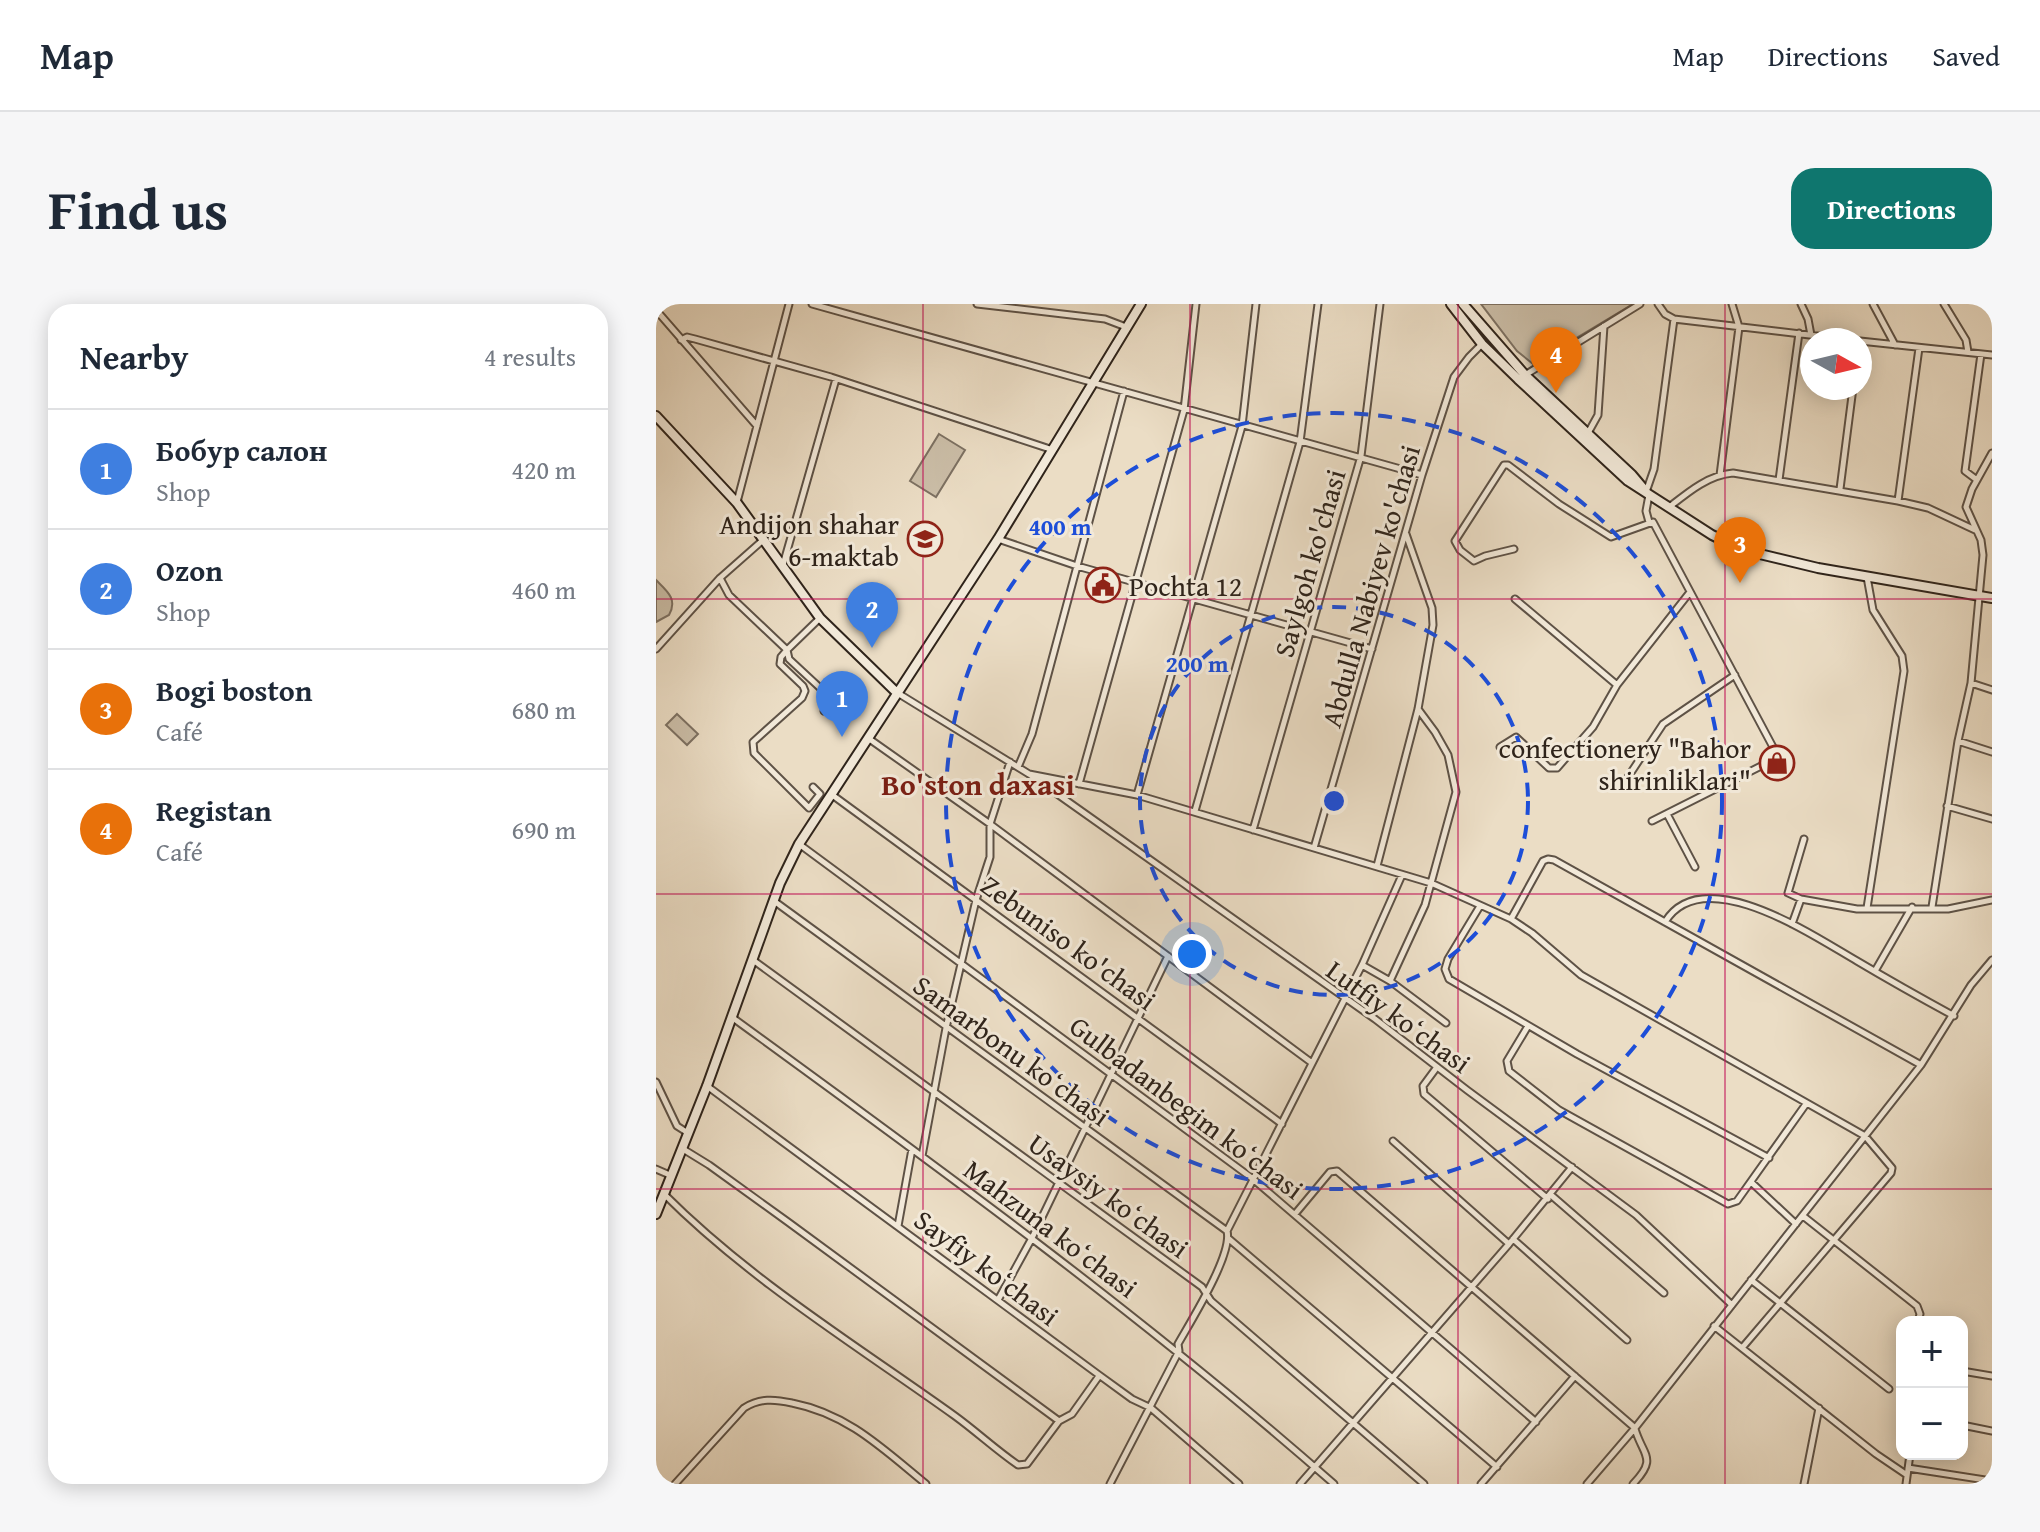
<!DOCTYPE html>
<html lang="en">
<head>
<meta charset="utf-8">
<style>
  :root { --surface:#fff; --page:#f6f6f7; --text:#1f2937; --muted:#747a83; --line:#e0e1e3; --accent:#0f766e }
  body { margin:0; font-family:"Gentium Book Plus",serif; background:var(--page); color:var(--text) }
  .controls { position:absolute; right:24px; bottom:24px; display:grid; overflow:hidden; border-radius:16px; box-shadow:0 4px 20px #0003 }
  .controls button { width:72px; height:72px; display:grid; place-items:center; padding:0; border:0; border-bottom:2px solid var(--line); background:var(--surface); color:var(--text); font:40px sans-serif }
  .compass { position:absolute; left:1144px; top:24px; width:72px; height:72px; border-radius:50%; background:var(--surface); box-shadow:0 4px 20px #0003; rotate:98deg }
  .you { position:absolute; left:536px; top:650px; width:28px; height:28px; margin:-20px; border:6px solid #fff; border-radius:50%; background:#1a73e8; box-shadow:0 0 0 12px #1a73e833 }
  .badge { display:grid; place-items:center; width:52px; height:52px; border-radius:50%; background:var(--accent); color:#fff; font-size:26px; font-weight:700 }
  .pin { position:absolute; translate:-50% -66px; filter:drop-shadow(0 2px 4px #0008) }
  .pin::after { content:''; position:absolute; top:42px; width:28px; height:24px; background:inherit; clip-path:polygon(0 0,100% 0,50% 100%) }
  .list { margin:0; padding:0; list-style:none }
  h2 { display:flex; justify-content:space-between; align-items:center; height:104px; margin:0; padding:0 32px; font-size:34px }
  h2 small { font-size:26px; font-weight:400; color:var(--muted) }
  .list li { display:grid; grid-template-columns:52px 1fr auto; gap:24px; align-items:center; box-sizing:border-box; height:120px; padding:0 32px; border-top:2px solid var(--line) }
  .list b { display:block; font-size:30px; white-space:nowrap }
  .list p { margin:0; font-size:26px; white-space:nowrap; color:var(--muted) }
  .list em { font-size:26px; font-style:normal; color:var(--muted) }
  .map { position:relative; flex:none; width:1336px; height:1180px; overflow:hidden; border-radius:24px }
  header { display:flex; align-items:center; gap:48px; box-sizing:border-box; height:112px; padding:0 40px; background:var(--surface); border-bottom:2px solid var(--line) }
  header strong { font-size:38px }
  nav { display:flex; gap:44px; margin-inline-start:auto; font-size:28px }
  .intro { display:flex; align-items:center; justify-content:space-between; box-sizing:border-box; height:192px; padding:0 48px }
  h1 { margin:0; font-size:56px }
  .button { padding:20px 36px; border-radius:24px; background:var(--accent); color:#fff; font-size:28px; font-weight:700 }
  main { display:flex; gap:48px; padding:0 48px }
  aside { flex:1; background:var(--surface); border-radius:24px; box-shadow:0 4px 20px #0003 }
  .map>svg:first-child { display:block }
  .green { fill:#cbbea8; stroke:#7d7162; stroke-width:2 }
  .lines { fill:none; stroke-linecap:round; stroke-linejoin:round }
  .street-casing { stroke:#5e5246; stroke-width:9 }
  .secondary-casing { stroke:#2f241b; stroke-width:12 }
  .street { stroke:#f2e9d9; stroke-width:5 }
  .secondary { stroke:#f2e9d9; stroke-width:8 }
  .grid { fill:none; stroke:#c2185b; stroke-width:2; stroke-opacity:0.55 }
  .ring { fill:none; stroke:#1d4ed8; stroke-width:4; stroke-dasharray:14 10 }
  .labels { text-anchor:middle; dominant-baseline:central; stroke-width:6; stroke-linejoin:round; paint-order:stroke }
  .poi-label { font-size:28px; fill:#2f241b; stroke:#f2e9d9; text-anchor:end }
  .street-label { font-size:28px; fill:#2f241b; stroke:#f2e9d9 }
  .neighbourhood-label { font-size:30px; font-weight:bold; fill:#7a1f14; stroke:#f2e9d9 }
  .centre { fill:#1d4ed8; stroke:#f2e9d9; stroke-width:4 }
  .ring-label { font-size:24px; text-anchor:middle; font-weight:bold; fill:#1d4ed8; stroke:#f2e9d9; stroke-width:6; stroke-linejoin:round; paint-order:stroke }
</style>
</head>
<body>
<header>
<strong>Map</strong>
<nav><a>Map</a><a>Directions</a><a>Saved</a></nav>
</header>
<div class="intro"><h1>Find us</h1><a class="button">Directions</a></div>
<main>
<aside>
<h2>Nearby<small>4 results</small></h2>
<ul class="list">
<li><span class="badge" style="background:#3f7fe0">1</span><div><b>Бобур салон</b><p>Shop</p></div><em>420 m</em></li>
<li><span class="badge" style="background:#3f7fe0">2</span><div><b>Ozon</b><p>Shop</p></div><em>460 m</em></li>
<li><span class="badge" style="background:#e8710a">3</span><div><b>Bogi boston</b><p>Café</p></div><em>680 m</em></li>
<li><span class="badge" style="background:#e8710a">4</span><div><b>Registan</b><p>Café</p></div><em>690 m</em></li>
</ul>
</aside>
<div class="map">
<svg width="1336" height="1180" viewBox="0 0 1336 1180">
  <rect width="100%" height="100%" fill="#ebddc5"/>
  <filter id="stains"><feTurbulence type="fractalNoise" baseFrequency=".0025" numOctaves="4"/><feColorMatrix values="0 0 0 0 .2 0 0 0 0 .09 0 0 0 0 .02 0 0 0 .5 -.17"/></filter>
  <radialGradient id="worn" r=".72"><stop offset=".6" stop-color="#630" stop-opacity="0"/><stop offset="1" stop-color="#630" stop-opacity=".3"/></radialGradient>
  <path class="green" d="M 825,0 L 977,0 L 877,60 L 861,47 Z
    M 283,130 L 309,146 L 280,193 L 254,177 Z
    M 0,276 C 11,287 22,295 13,311 L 0,318 Z
    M 21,410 L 42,430 L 31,441 L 10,421 Z"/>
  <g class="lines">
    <g class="street-casing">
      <path id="street" d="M 156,0 L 766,171
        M 321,0 L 449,15 L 470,23
        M 1002,0 L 1009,10 L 1018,15 L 1195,36
        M 1145,0 L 1152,15 L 1155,31
        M 1217,0 L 1239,41
        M 1288,0 L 1310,36 L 1312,48
        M 0,6 L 101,122
        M 25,36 L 31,33 L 39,35 L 175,73 L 397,146
        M 1204,37 L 1336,51
        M 869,71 L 984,0
        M 932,129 L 942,111 L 948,22
        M 1064,171 L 1083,23 L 1076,0
        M 1123,176 L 1143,29
        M 1321,176 L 1309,167 L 1325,50
        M 1184,185 L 1197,84
        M 990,188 L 998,165 L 1018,15
        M 993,191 L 990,207 L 993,218
        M 1242,197 L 1263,44
        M 81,198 L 133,0
        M 1012,204 C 1031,189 1052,171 1077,169 L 1242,197 L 1272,204 L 1319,226
        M 342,235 L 421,262 L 716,345
        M 858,245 L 829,252 L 818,257 L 804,246 L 799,237 L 848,161 L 852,161 L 903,200 L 955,233 L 997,218 L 1118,445 L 1118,452 L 1115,457 L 996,517
        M 127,261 L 180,75
        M 1211,273 L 1217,306 L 1246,352 L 1248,367 L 1211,604
        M 64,274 L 73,291 L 131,346 L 125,353 L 124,360 L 147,382 L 149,387 L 146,394 L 97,438 L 98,449 L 153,504 L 164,490 L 157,483
        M 859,295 L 961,381
        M 164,314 L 131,346 L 133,355 L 176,395 L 180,405 L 168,407
        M 0,345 L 64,274 L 107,236
        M 1315,379 L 1336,386
        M 240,388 L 373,470 L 719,715 L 811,786 L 980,911 L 1076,1001
        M 212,434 L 334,520 L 656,759
        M 1302,437 L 1336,448
        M 844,443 L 860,433 L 893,464 L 901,464 L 937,423 L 961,381 L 1034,288
        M 362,463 L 376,430 L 468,87
        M 373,470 L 481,491 L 775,579 L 855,615 L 876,629 L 925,671 L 1209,832 L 1236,864 L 1235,869 L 1086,1044
        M 972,473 L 1007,420 L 1079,371
        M 423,480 L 528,106 L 540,0
        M 175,490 L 626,820
        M 481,491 L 586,122 L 600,0
        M 1291,502 L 1336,515
        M 539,507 L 644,138 L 662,0
        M 1011,510 L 1039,563
        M 597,526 L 705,152 L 724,0
        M 1148,535 L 1132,589 L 1145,595 L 1201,605 L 1292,605 L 1336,596
        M 143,540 L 597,875 L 880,1118
        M 658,544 L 766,171 L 798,73 L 813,53 L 826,40
        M 721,562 L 762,405 L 777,321 L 776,304 L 750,230
        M 118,597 L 571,927
        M 824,602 L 792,655 L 789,665 L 793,675 L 921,750 L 1113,854
        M 1276,603 L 1302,437 L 1315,379 L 1327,251 L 1325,236 L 1310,203 L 1316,185 L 1336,149
        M 855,615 L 887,557 L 892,555 L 898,556 L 1265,761
        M 1009,618 C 1047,556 1159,633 1201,657 C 1233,676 1265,694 1298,712
        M 1136,620 L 1145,595
        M 97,656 L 546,983 L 555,997 L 768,1180
        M 706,661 L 734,677 L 790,719
        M 1219,667 L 1256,603
        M 734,677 L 769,601 L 800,488 L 792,451 L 779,428 L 762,405
        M 77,714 C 282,863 487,1012 678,1180
        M 872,722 L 851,757 L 853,767 L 903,806 L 1072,900 L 1081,897 L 1150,800
        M 781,763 L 767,782 L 768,790 L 892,895
        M 0,778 L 21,822 L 32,829
        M 51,782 L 443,1071 L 476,1095 L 495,1104 L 583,1180
        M 737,837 L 853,940
        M 27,845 L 53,861 L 132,918 L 403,1117
        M 266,852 L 290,724 L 320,596 L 334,553 L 334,520 L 354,458
        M 0,865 L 16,872
        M 1095,878 L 1140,920
        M 8,890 C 95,977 200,1041 299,1112 C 321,1128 340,1146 362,1161 L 371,1160 L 403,1117 L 416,1110 L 443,1072
        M 895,891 L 1008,989
        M 639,910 L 674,868 L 681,867 L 979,1124 L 1265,761 L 1315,681 L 1336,656
        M 1147,912 L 1261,1002 L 1264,1010 L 1262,1018
        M 242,922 L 256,845
        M 573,935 L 841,1163
        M 857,935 L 971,1036
        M 1095,976 L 1233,1085
        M 342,996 L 376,934 L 512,652
        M 1058,1022 L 1220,1150 L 1251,1171
        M 1306,1067 L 1336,1072
        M 1306,1121 L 1336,1127
        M 1252,1164 L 1336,1177
        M 19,1180 L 88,1104 C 104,1094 118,1095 136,1099 C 192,1110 227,1145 270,1180
        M 454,1180 L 523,1047 L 522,1040 C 535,1017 577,950 571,927 L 706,661 L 746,571
        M 644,1180 L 853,940 L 916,863
        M 825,1180 L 919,1072
        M 931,1180 L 979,1124
        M 977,1180 C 1002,1154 987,1152 979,1125
        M 1148,1180 L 1163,1104
        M 1250,1180 L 1254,1150"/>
    </g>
    <g class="secondary-casing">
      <path id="secondary" d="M 795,0 L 826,40 L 862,75 L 972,177 L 1056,231 L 1087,246 L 1162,264 L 1336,294
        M 807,0 L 869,71 L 976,171 L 987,184
        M 0,112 L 81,199 L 164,314 L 240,388
        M 0,910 L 51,782 L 124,579 L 143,540 L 342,235 L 485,0"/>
    </g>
    <use href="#street" class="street"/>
    <use href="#secondary" class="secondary"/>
  </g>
  <path class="grid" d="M 267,0 L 267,1180M 534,0 L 534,1180M 802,0 L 802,1180M 1069,0 L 1069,1180M 0,295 L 1336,295M 0,590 L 1336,590M 0,885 L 1336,885"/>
  <g class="ring">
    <circle cx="678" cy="497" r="194"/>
    <circle cx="678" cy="497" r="388"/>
  </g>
  <defs>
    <g id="school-ring" transform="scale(1.8)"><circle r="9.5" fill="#f2e9d9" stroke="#8f2418" stroke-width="1.5"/><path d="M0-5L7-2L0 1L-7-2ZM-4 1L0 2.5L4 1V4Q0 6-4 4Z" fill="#8f2418"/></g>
    <g id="civic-ring" transform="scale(1.8)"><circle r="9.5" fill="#f2e9d9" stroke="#8f2418" stroke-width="1.5"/><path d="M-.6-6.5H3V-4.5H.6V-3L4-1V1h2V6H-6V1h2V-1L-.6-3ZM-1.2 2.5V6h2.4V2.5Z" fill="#8f2418"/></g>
    <g id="shop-ring" transform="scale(1.8)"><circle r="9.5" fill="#f2e9d9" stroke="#8f2418" stroke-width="1.5"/><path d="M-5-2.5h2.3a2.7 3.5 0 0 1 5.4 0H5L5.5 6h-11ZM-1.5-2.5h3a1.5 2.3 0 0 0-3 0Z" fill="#8f2418"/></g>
  </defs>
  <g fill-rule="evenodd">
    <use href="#school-ring" x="269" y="235"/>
    <use href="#civic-ring" x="447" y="281"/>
    <use href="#shop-ring" x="1121" y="459"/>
  </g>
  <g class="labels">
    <g class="poi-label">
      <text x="243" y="219">Andijon shahar<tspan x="243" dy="32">6-maktab</tspan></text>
      <text x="473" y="281" text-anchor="start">Pochta 12</text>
      <text x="1095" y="443">confectionery "Bahor<tspan x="1095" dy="32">shirinliklari"</tspan></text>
    </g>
    <g class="street-label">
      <text transform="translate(653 259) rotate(-74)">Saylgoh ko'chasi</text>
      <text transform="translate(714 282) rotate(-74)">Abdulla Nabiyev ko'chasi</text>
      <text transform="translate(413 638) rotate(36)">Zebuniso ko'chasi</text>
      <text transform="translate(743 712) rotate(36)">Lutfiy koʻchasi</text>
      <text transform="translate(356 746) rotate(36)">Samarbonu koʻchasi</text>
      <text transform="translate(531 803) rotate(37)">Gulbadanbegim koʻchasi</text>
      <text transform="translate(453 891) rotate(36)">Usaysiy koʻchasi</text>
      <text transform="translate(395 924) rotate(37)">Mahzuna koʻchasi</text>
      <text transform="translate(331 963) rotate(37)">Sayfiy koʻchasi</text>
    </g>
    <g class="neighbourhood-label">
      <text x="322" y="480">Bo'ston daxasi</text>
    </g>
  </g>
  <circle cx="678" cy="497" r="12" class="centre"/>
  <g class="ring-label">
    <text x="404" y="231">400 m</text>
    <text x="541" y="368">200 m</text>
  </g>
  <rect width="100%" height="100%" filter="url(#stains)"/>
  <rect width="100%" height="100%" fill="url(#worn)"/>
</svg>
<div class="controls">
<button>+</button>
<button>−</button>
</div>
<svg class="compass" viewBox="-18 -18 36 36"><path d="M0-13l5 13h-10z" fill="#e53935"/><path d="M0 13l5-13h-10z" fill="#747a83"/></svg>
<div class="you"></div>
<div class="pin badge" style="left:186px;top:433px;background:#3f7fe0">1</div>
<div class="pin badge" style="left:216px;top:344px;background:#3f7fe0">2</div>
<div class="pin badge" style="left:1084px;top:279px;background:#e8710a">3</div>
<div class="pin badge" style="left:900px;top:89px;background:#e8710a">4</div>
</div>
</main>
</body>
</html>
